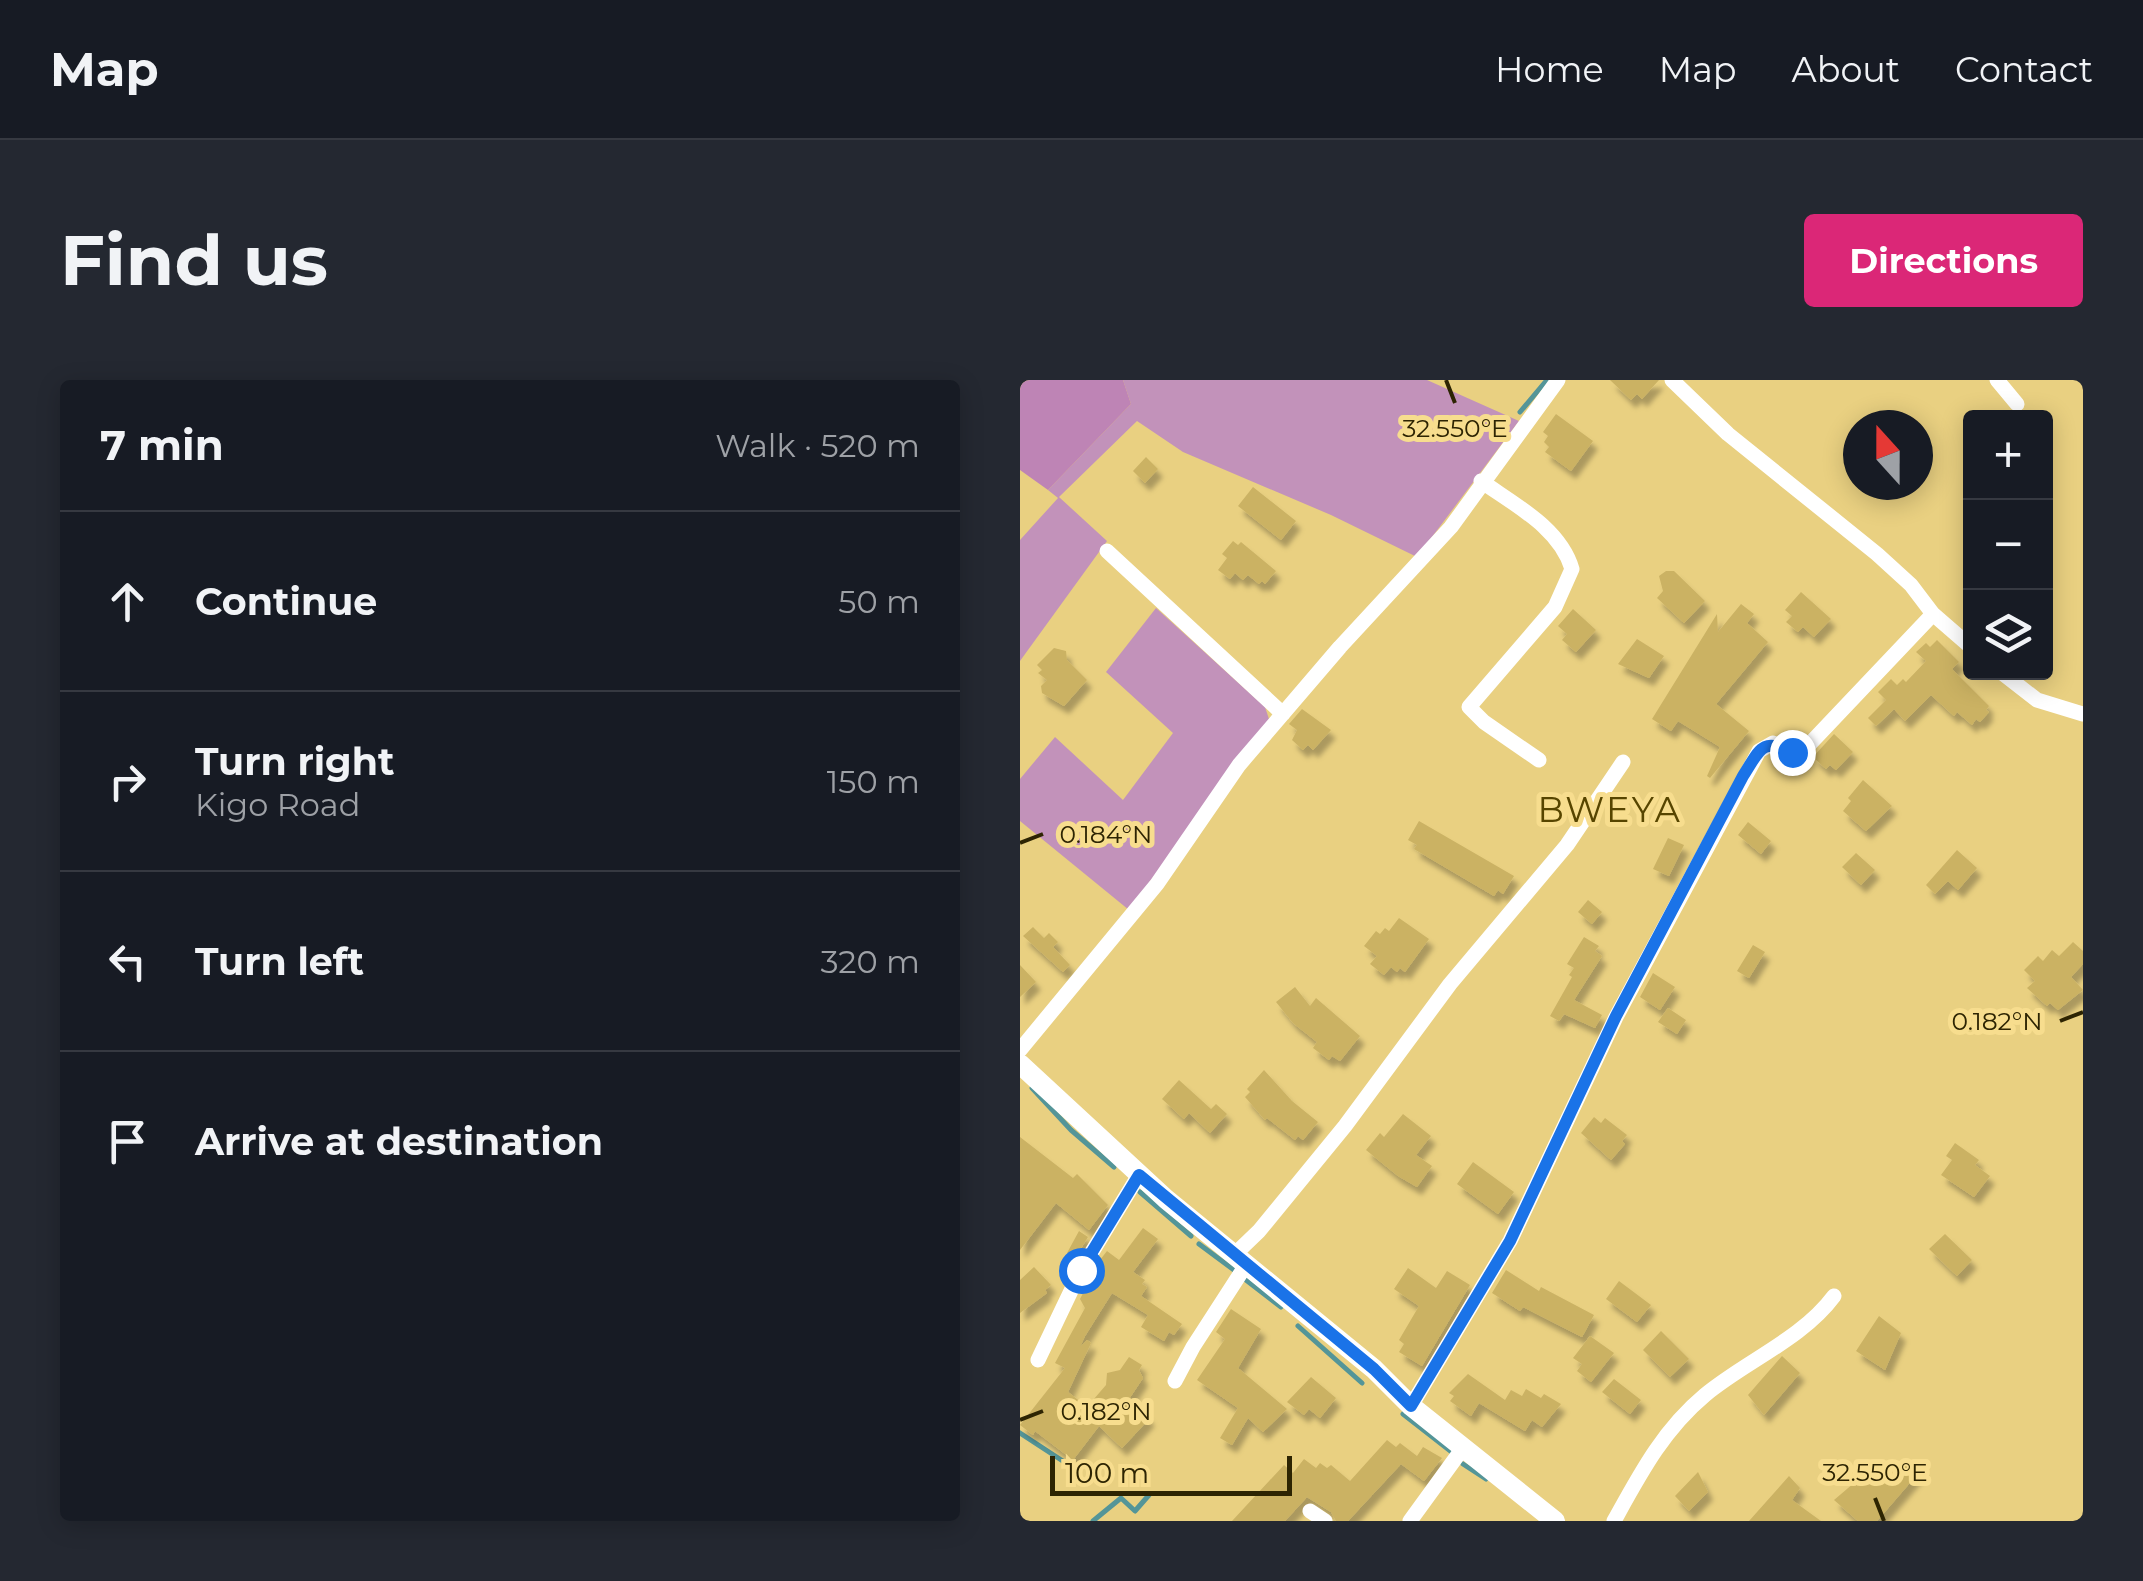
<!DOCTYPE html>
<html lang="en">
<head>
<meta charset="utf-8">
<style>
  :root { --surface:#171b24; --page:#242831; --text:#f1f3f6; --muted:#9ea1a6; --line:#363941; --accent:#db2777 }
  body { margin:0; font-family:Montserrat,sans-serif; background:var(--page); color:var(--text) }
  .controls { position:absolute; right:30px; top:30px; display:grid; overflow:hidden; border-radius:10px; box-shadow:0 5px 25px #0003 }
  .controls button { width:90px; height:90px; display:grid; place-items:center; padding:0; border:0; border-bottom:2px solid var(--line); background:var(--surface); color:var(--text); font:50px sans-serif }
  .compass { position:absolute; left:823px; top:30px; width:90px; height:90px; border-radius:50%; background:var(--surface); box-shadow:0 5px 25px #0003; rotate:339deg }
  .scale { position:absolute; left:30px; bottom:25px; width:242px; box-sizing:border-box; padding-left:10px; border:5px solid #2d2402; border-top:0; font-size:28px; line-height:35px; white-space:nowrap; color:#2d2402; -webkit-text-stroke:8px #f7dd8e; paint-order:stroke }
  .stop { position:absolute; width:30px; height:30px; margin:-22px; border:8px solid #1a73e8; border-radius:50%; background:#fff }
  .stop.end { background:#1a73e8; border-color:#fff; box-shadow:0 2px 10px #0008 }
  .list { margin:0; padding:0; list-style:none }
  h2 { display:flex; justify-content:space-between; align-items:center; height:130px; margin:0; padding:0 40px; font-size:42px }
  h2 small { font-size:32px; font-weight:400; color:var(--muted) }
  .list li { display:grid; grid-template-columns:65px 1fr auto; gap:30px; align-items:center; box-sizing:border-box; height:180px; padding:0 40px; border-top:2px solid var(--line) }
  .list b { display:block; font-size:38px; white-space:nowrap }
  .list p { margin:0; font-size:32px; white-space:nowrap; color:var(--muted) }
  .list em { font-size:32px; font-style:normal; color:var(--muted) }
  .icon { flex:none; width:55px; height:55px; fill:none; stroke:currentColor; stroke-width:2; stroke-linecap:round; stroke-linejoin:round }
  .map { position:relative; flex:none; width:1063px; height:1141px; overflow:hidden; border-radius:10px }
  header { display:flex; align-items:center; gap:60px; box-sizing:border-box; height:140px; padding:0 50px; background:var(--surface); border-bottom:2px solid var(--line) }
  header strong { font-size:48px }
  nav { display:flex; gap:55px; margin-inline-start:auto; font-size:35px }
  .intro { display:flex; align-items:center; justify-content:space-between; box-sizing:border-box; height:240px; padding:0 60px }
  h1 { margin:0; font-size:70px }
  .button { padding:25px 45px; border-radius:10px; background:var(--accent); color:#fff; font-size:35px; font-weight:700 }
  main { display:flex; gap:60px; padding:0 60px }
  aside { flex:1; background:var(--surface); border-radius:10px; box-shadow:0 5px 25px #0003 }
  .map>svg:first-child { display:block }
  .green { fill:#c292ba }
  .forest { fill:#be84b5 }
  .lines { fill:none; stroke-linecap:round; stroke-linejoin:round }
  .stream { stroke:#549598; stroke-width:5 }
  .building { fill:#cbb264; filter:url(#shadow) }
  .minor { stroke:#fff; stroke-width:15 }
  .tertiary { stroke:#fff; stroke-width:20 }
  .route { stroke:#1a73e8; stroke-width:12 }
  .ticks { fill:none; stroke:#2d2402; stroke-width:4 }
  .labels { text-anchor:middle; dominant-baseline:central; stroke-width:10; stroke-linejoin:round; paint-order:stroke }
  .quarter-label { font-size:35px; letter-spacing:2.5px; fill:#574500; stroke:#f7dd8e }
  .ticks-label { font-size:25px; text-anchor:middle; fill:#2d2402; stroke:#f7dd8e; stroke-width:10; stroke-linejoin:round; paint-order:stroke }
</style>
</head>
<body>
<header>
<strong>Map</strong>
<nav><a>Home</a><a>Map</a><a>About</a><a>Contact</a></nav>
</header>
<div class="intro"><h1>Find us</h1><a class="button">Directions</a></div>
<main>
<aside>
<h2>7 min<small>Walk · 520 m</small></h2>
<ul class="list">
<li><svg class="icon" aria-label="ahead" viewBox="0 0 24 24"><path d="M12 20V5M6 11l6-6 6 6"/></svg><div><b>Continue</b></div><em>50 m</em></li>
<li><svg class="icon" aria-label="right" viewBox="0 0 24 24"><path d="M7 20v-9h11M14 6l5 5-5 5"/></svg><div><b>Turn right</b><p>Kigo Road</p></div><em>150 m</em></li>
<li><svg class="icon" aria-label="left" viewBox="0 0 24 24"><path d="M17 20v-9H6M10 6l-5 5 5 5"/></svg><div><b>Turn left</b></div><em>320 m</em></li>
<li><svg class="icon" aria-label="arrive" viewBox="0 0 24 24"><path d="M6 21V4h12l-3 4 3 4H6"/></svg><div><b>Arrive at destination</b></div></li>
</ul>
</aside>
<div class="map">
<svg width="1063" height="1141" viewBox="0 0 1063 1141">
  <defs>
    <filter id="shadow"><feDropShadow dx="5" dy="8" stdDeviation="2.5" flood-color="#0004"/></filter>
  </defs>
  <rect width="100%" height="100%" fill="#e9d081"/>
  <path class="green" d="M 103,0 L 407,0 L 499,41 L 397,177 L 311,135 L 163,72 L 117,41 L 39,117 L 87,161 L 0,281 L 0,160 L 38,118 L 28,110 L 111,24 Z
    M 136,228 L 245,327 L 249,339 L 109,530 L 0,441 L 0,399 L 35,357 L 103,420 L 153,353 L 86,292 Z"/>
  <path class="forest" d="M 0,0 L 103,0 L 111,24 L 28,110 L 0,90 Z"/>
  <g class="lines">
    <path class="stream" d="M 500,32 L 527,0
      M 12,708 L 51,750 L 94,787
      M 120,812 L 171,856
      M 179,864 L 214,890
      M 226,900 L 261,927
      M 278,946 L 342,1003
      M 383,1034 L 433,1073
      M 0,1053 L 55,1089
      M 443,1084 L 466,1099
      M 73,1141 L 101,1118 L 115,1131 L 129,1115"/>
  </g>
  <path class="building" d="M 590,0 L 639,0 L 622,19 L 617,14 L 611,20 Z
    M 536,34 L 573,61 L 551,91 L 525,72 L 529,67 L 524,62 L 528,56 L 523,52 Z
    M 126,77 L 138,89 L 125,103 L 113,91 Z
    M 233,107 L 276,141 L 261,160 L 218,126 Z
    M 213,161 L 218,165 L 221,162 L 256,191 L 245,204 L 242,201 L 239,204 L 228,195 L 223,200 L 215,193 L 210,199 L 198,190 L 207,178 L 202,174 Z
    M 646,191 L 654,191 L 685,221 L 664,243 L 637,218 L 643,211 L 639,196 Z
    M 781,212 L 811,239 L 794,257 L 783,247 L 778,252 L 766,242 L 772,236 L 765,230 Z
    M 721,224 L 734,234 L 727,243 L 748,262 L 696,324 L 729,351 L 690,398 L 687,396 L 700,367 L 658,341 L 651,351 L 632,339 L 697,234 L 698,252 Z
    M 553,229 L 576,250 L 556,272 L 542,260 L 547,254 L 538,246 Z
    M 617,259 L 644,276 L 629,298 L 598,284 Z
    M 917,260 L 939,282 L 932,289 L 969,326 L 966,330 L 969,332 L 960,342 L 956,339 L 952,345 L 937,332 L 934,336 L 911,315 L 885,341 L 874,329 L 856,346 L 848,338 L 866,320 L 858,312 L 871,299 L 877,305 L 883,299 L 886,302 L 906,281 L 896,272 L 906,263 L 910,267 Z
    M 34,268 L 46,271 L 47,280 L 67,300 L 44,326 L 22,313 L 21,306 L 27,300 L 18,293 L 22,290 L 17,285 Z
    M 282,329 L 311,350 L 293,370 L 288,365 L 283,370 L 272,360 L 277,350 L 269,344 Z
    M 814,354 L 833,372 L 816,390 L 810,385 L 806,389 L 793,377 Z
    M 843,400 L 872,426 L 846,451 L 823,431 L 831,421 L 828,418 Z
    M 399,441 L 494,496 L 483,514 L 478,510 L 474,516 L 394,469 L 397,465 L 388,460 Z
    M 728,442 L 751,461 L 741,474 L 718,455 Z
    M 648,458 L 664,465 L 649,496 L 633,489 Z
    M 937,470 L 957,488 L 938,510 L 928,501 L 915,514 L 906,505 Z
    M 836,473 L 855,490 L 841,505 L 822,487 Z
    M 568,520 L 582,532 L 572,544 L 558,532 Z
    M 379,538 L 409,559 L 385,592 L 380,588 L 377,592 L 371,587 L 364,595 L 350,584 L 357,576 L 344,566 L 356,551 L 360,554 L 365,548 L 369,551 Z
    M 13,547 L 24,558 L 29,553 L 38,562 L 33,567 L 50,585 L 43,592 L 3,556 Z
    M 564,557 L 579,566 L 575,571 L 582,576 L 554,620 L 582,635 L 575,648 L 544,634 L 539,641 L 530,636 L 552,597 L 549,595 L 554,588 L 547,584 Z
    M 1053,562 L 1063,571 L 1063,584 L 1051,597 L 1063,610 L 1038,630 L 1030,623 L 1027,626 L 1007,608 L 1015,601 L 1004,590 L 1018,576 L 1023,581 L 1032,570 L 1039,576 Z
    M 733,565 L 745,572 L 729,598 L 717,591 Z
    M 0,585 L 16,602 L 0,617 Z
    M 633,593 L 655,607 L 640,630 L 620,617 Z
    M 275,607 L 290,626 L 296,618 L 340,656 L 320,681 L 312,676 L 309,680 L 293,668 L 297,662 L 273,643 L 256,622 Z
    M 648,628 L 666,640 L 657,654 L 638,642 Z
    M 244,690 L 272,721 L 298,742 L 283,760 L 278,756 L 275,760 L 247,738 L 245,740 L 225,717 L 230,712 L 227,709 Z
    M 159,700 L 191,729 L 196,724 L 207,734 L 190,753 L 169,733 L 164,739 L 142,719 Z
    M 383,734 L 411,756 L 396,775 L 412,786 L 397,807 L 378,796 L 346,770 L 360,753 L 364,757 Z
    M 574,737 L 581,743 L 585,738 L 607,755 L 602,761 L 605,764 L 591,780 L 561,753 Z
    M 0,757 L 53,798 L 57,794 L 88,825 L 69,850 L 36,823 L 0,870 Z
    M 935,763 L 959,780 L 955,785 L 970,796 L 954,817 L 921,795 L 932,780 L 926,776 Z
    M 453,782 L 494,812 L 478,834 L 437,804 Z
    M 123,848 L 138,859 L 113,892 L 125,900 L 122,904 L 127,907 L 121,916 L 162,944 L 154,955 L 149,952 L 144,961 L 121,947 L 128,935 L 92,913 L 65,956 L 60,967 L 67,960 L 71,963 L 48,1012 L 67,1027 L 86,1005 L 87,993 L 100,990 L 109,977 L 122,985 L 119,990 L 123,998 L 109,1019 L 130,1038 L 102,1068 L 79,1046 L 53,1080 L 15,1051 L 13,1055 L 0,1045 L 45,988 L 35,983 L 65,928 L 60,919 L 80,880 L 87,871 L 99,880 Z
    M 59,851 L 68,857 L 55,878 L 47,873 Z
    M 925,854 L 952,880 L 937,896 L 909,869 Z
    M 14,887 L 31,905 L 25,910 L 27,913 L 0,933 L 0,900 Z
    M 388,888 L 416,908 L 427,891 L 450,905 L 402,986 L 379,972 L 384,964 L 379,960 L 399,926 L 374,909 Z
    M 486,890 L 519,911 L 521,907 L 574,935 L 562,957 L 503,927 L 500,931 L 472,913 Z
    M 599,901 L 631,925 L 617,942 L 586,919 Z
    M 211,929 L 241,949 L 218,988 L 267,1029 L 243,1052 L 228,1038 L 212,1065 L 200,1058 L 218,1028 L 177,1000 L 205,959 L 196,952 Z
    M 859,936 L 881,953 L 865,990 L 836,971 Z
    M 641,951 L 669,979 L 650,997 L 623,970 Z
    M 570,956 L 594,973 L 571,1002 L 557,991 L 562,984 L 553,978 Z
    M 762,976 L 780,993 L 744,1035 L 728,1015 Z
    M 448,994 L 485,1020 L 491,1010 L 502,1016 L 506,1009 L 521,1018 L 524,1014 L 541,1024 L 522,1047 L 512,1040 L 505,1051 L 459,1023 L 451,1036 L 430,1021 L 434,1016 L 429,1013 Z
    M 291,997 L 316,1018 L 300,1038 L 289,1029 L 284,1035 L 267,1022 Z
    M 594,999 L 621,1020 L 610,1034 L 582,1012 Z
    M 367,1060 L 376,1067 L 380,1063 L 397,1076 L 403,1067 L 422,1078 L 404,1101 L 381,1084 L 328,1141 L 316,1141 L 311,1132 L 287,1117 L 265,1141 L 212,1141 L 264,1085 L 273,1093 L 284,1079 L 296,1088 L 300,1083 L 307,1088 L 311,1085 L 330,1101 Z
    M 885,1080 L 901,1090 L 857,1141 L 838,1141 L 814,1120 L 834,1103 L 838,1106 L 864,1083 L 878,1096 Z
    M 678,1092 L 688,1112 L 669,1131 L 655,1116 Z
    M 769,1096 L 780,1108 L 772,1120 L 801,1141 L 729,1141 Z"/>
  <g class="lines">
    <path class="minor" d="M 652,0 L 708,54 L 857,174 L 891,205 L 913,234 L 951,267
      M 977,0 L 997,24
      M 461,101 C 495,125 540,148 552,189 L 535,227 L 449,327 L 464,342 L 519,380
      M 87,171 L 263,334
      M 981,292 L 1017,320 L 1063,334
      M 0,670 L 137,504 L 219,385 L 320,267 L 431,147 L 538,0
      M 214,875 L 239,851 L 325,746 L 430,604 L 547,465 L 603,382
      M 18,980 L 61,890 L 119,795
      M 155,1001 L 173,967 L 226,885
      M 391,1026 L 490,861 L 596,637 L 739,371 L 753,363 L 772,372 L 784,370 L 913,234
      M 290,1131 L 305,1141
      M 390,1141 L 443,1068
      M 594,1141 C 620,1094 643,1050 685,1015 C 726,981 782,959 814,916"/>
    <path class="tertiary" d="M 0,684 L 146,819 L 354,989 L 391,1026 L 535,1141"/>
  </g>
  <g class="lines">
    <path class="route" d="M 61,890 L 119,795 L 354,989 L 391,1026 L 490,861 L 596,636 L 723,396 C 740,370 741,357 772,372"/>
  </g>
  <path class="ticks" d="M 426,0 L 435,23M 0,463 L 23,454M 1040,641 L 1063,632M 0,1040 L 23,1031M 855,1118 L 864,1141"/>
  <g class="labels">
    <g class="quarter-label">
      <text x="590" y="429">BWEYA</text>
    </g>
  </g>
  <g class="ticks-label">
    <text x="435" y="57">32.550°E</text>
    <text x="86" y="463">0.184°N</text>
    <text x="977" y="650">0.182°N</text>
    <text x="86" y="1040">0.182°N</text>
    <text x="855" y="1101">32.550°E</text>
  </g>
</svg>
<div class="controls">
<button>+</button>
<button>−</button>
<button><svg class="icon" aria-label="layers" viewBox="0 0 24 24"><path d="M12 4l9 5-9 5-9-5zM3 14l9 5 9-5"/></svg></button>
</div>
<svg class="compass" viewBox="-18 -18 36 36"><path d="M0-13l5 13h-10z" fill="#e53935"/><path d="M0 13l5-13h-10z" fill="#9ea1a6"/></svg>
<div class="scale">100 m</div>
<div class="stop" style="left:61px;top:890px"></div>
<div class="stop end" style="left:772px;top:372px"></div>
</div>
</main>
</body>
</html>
